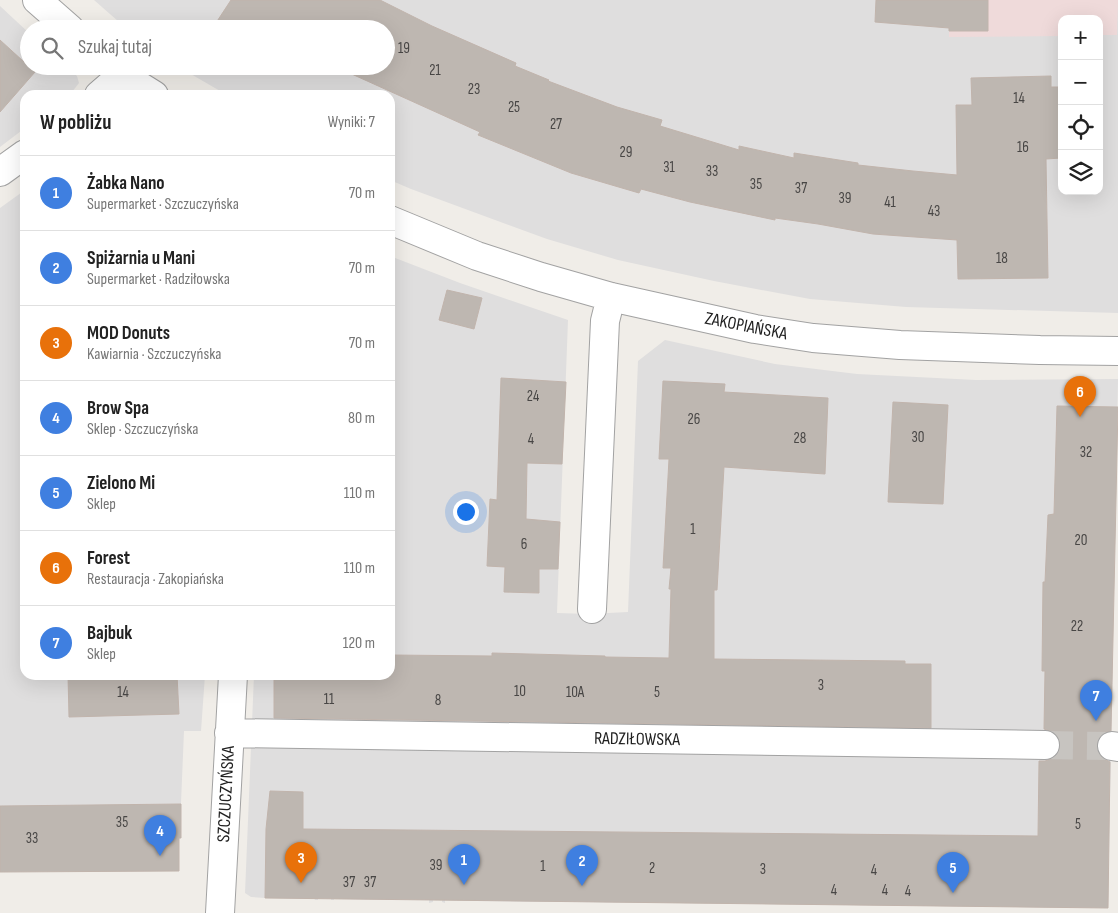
<!DOCTYPE html>
<html lang="pl">
<head>
<meta charset="utf-8">
<style>
  :root { --surface:#fff; --page:#f2f2f2; --text:#222; --muted:#767676; --line:#e0e0e0; --accent:#c01218 }
  body { margin:0; font-family:"Sofia Sans Condensed",sans-serif; background:var(--page); color:var(--text) }
  .controls { position:absolute; right:15px; top:15px; display:grid; overflow:hidden; border-radius:10px; box-shadow:0 5px 20px #0002 }
  .controls button { width:45px; height:45px; display:grid; place-items:center; padding:0; border:0; border-bottom:1px solid var(--line); background:var(--surface); color:var(--text); font:25px sans-serif }
  .you { position:absolute; left:465px; top:511px; width:18px; height:18px; margin:-12px; border:4px solid #fff; border-radius:50%; background:#1a73e8; box-shadow:0 0 0 8px #1a73e833 }
  .badge { display:grid; place-items:center; width:32px; height:32px; border-radius:50%; background:var(--accent); color:#fff; font-size:16px; font-weight:700 }
  .pin { position:absolute; translate:-50% -41px; filter:drop-shadow(0 1px 2px #0008) }
  .pin::after { content:''; position:absolute; top:26px; width:18px; height:15px; background:inherit; clip-path:polygon(0 0,100% 0,50% 100%) }
  .list { margin:0; padding:0; list-style:none }
  h2 { display:flex; justify-content:space-between; align-items:center; height:65px; margin:0; padding:0 20px; font-size:21px }
  h2 small { font-size:16px; font-weight:400; color:var(--muted) }
  .list li { display:grid; grid-template-columns:32px 1fr auto; gap:15px; align-items:center; box-sizing:border-box; height:75px; padding:0 20px; border-top:1px solid var(--line) }
  .list b { display:block; font-size:19px; white-space:nowrap }
  .list p { margin:0; font-size:16px; white-space:nowrap; color:var(--muted) }
  .list em { font-size:16px; font-style:normal; color:var(--muted) }
  .icon { flex:none; width:28px; height:28px; fill:none; stroke:currentColor; stroke-width:2; stroke-linecap:round; stroke-linejoin:round }
  .map { position:relative; flex:none; width:1118px; height:913px; overflow:hidden }
  .search { position:absolute; background:var(--surface); box-shadow:0 5px 20px #0002; left:20px; top:20px; width:375px; height:55px; display:flex; align-items:center; gap:12px; box-sizing:border-box; padding:0 18px; border-radius:28px; color:var(--muted); font-size:19px }
  .panel { position:absolute; background:var(--surface); box-shadow:0 5px 20px #0002; left:20px; top:90px; width:375px; height:590px; border-radius:15px }
  .map>svg:first-child { display:block }
  .residential { fill:#dfdede; fill-rule:evenodd }
  .commercial { fill:#efdada }
  .building { fill:#beb7b1; stroke:#c1b4ac }
  .lines { fill:none; stroke-linecap:round; stroke-linejoin:round }
  .minor-tunnel { stroke:#c7c4c0; stroke-width:28; stroke-dasharray:28 14; stroke-linecap:butt }
  .minor-casing { stroke:#a2a2a2; stroke-width:30 }
  .minor { stroke:#fff; stroke-width:28 }
  .labels { text-anchor:middle; dominant-baseline:central; stroke-width:4; stroke-linejoin:round; paint-order:stroke }
  .number-label { font-size:15px; fill:#484645 }
  .street-label { font-size:18px; fill:#212121; stroke:#fff }
</style>
</head>
<body>
<div class="map">
<svg width="1118" height="913" viewBox="0 0 1118 913">
  <rect width="100%" height="100%" fill="#f0ede8"/>
  <path class="residential" d="M 94,0 L 1118,0 L 1118,313 L 906,307 L 810,299 L 714,281 L 618,260 L 547,239 L 411,189 L 390,180 L 390,95 L 227,95 L 177,66 L 386,66 L 386,29 L 127,29 ZM 1062,19 L 1099,19 L 1099,191 L 1062,191 Z
    M 0,6 L 29,33 L 29,66 L 66,66 L 77,76 L 79,83 L 72,92 L 68,95 L 25,95 L 25,128 L 0,147 Z
    M 25,190 L 25,675 L 205,675 L 201,731 L 184,731 L 181,803 L 181,838 L 179,838 L 179,868 L 0,872 L 0,208 Z
    M 390,256 L 460,283 L 568,320 L 557,613 L 589,614 L 628,612 L 638,361 L 665,340 L 775,364 L 857,374 L 976,380 L 1118,379 L 1108,908 L 488,901 L 445,900 L 445,903 L 442,902 L 442,900 L 433,900 L 433,902 L 429,903 L 429,900 L 334,899 L 334,900 L 331,900 L 331,897 L 318,897 L 318,900 L 315,900 L 314,898 L 265,898 L 251,897 L 245,893 L 254,675 L 390,675 Z"/>
  <path class="commercial" d="M 949,0 L 1118,0 L 1117,35 L 1099,35 L 1099,19 L 1062,19 L 1062,36 L 949,37 Z"/>
  <path class="building" d="M 231,0 L 380,0 L 432,26 L 516,63 L 515,66 L 549,80 L 548,81 L 617,107 L 662,120 L 660,126 L 739,150 L 739,146 L 794,158 L 794,153 L 858,163 L 858,165 L 913,171 L 957,175 L 956,105 L 972,105 L 971,78 L 1051,76 L 1051,87 L 1059,87 L 1061,158 L 1046,159 L 1048,278 L 958,279 L 957,240 L 873,234 L 818,224 L 775,218 L 775,220 L 690,202 L 641,189 L 639,193 L 571,173 L 478,135 L 480,132 L 334,66 L 386,66 L 386,29 L 212,29 Z
    M 876,0 L 988,0 L 988,31 L 949,31 L 949,28 L 875,22 Z
    M 0,40 L 35,72 L 0,112 Z
    M 447,290 L 482,298 L 474,329 L 439,320 Z
    M 501,378 L 566,382 L 562,464 L 527,463 L 526,519 L 560,522 L 558,569 L 539,569 L 539,593 L 504,592 L 505,567 L 487,566 L 490,499 L 497,500 Z
    M 663,381 L 725,384 L 724,392 L 828,398 L 825,474 L 724,467 L 717,590 L 714,590 L 714,659 L 905,661 L 905,664 L 931,664 L 931,728 L 274,718 L 274,675 L 390,675 L 390,655 L 492,656 L 492,653 L 605,656 L 605,657 L 669,658 L 671,589 L 669,589 L 671,568 L 663,568 L 669,459 L 659,459 Z
    M 893,402 L 948,405 L 943,504 L 888,502 Z
    M 1057,406 L 1118,407 L 1111,731 L 1106,732 L 1100,736 L 1097,744 L 1098,752 L 1102,758 L 1110,762 L 1108,908 L 265,898 L 266,829 L 270,791 L 303,792 L 303,829 L 1038,836 L 1039,761 L 1045,761 L 1053,758 L 1058,753 L 1061,746 L 1059,738 L 1053,732 L 1044,729 L 1045,671 L 1042,671 L 1043,582 L 1045,582 L 1048,515 L 1054,514 Z
    M 68,675 L 177,675 L 179,714 L 69,717 Z
    M 181,804 L 181,838 L 179,838 L 179,871 L 0,872 L 0,806 Z"/>
  <g class="lines">
    <path class="minor-tunnel" d="M 1045,745 L 1112,746"/>
    <g class="minor-casing">
      <path id="minor" d="M 37,0 L 70,29
        M 113,66 L 122,75 L 154,95
        M 99,95 L 122,75
        M 0,172 L 25,154
        M 390,220 L 477,256 L 541,277 L 611,297 L 755,329 L 813,338 L 900,345 L 1040,350 L 1118,351
        M 592,609 L 605,321 L 611,297
        M 229,733 L 1045,745
        M 1112,746 L 1118,747
        M 220,913 L 233,675"/>
    </g>
    <use href="#minor" class="minor"/>
  </g>
  <g class="labels">
    <g class="number-label">
      <text x="404" y="48">19</text>
      <text x="435" y="70">21</text>
      <text x="474" y="89">23</text>
      <text x="1019" y="98">14</text>
      <text x="514" y="107">25</text>
      <text x="556" y="124">27</text>
      <text x="1023" y="147">16</text>
      <text x="626" y="152">29</text>
      <text x="669" y="167">31</text>
      <text x="712" y="171">33</text>
      <text x="756" y="184">35</text>
      <text x="801" y="188">37</text>
      <text x="845" y="198">39</text>
      <text x="890" y="202">41</text>
      <text x="934" y="211">43</text>
      <text x="1002" y="258">18</text>
      <text x="533" y="396">24</text>
      <text x="694" y="419">26</text>
      <text x="918" y="437">30</text>
      <text x="800" y="438">28</text>
      <text x="531" y="439">4</text>
      <text x="1086" y="452">32</text>
      <text x="693" y="529">1</text>
      <text x="1081" y="540">20</text>
      <text x="524" y="544">6</text>
      <text x="1077" y="626">22</text>
      <text x="821" y="685">3</text>
      <text x="520" y="691">10</text>
      <text x="123" y="692">14</text>
      <text x="575" y="692">10A</text>
      <text x="657" y="692">5</text>
      <text x="329" y="699">11</text>
      <text x="438" y="700">8</text>
      <text x="122" y="822">35</text>
      <text x="1078" y="824">5</text>
      <text x="32" y="838">33</text>
      <text x="436" y="865">39</text>
      <text x="543" y="866">1</text>
      <text x="652" y="868">2</text>
      <text x="763" y="869">3</text>
      <text x="874" y="870">4</text>
      <text x="349" y="882">37</text>
      <text x="370" y="882">37</text>
      <text x="834" y="890">4</text>
      <text x="885" y="890">4</text>
      <text x="908" y="891">4</text>
    </g>
    <g class="street-label">
      <text transform="translate(746 326) rotate(11)">ZAKOPIAŃSKA</text>
      <text transform="translate(637 739) rotate(1)">RADZIŁOWSKA</text>
      <text transform="translate(226 794) rotate(-87)">SZCZUCZYŃSKA</text>
    </g>
  </g>
</svg>
<div class="controls">
<button>+</button>
<button>−</button>
<button><svg class="icon" aria-label="locate" viewBox="0 0 24 24"><circle cx="12" cy="12" r="6"/><path d="M12 2v4M12 18v4M2 12h4M18 12h4"/></svg></button>
<button><svg class="icon" aria-label="layers" viewBox="0 0 24 24"><path d="M12 4l9 5-9 5-9-5zM3 14l9 5 9-5"/></svg></button>
</div>
<div class="you"></div>
<div class="pin badge" style="left:464px;top:885px;background:#3f7fe0">1</div>
<div class="pin badge" style="left:582px;top:886px;background:#3f7fe0">2</div>
<div class="pin badge" style="left:301px;top:883px;background:#e8710a">3</div>
<div class="pin badge" style="left:160px;top:856px;background:#3f7fe0">4</div>
<div class="pin badge" style="left:953px;top:893px;background:#3f7fe0">5</div>
<div class="pin badge" style="left:1080px;top:417px;background:#e8710a">6</div>
<div class="pin badge" style="left:1096px;top:721px;background:#3f7fe0">7</div>
<div class="search"><svg class="icon" aria-label="search" viewBox="0 0 24 24"><circle cx="10" cy="10" r="6"/><path d="M15 15l6 6"/></svg>Szukaj tutaj</div>
<section class="panel">
<h2>W pobliżu<small>Wyniki: 7</small></h2>
<ul class="list">
<li><span class="badge" style="background:#3f7fe0">1</span><div><b>Żabka Nano</b><p>Supermarket · Szczuczyńska</p></div><em>70 m</em></li>
<li><span class="badge" style="background:#3f7fe0">2</span><div><b>Spiżarnia u Mani</b><p>Supermarket · Radziłowska</p></div><em>70 m</em></li>
<li><span class="badge" style="background:#e8710a">3</span><div><b>MOD Donuts</b><p>Kawiarnia · Szczuczyńska</p></div><em>70 m</em></li>
<li><span class="badge" style="background:#3f7fe0">4</span><div><b>Brow Spa</b><p>Sklep · Szczuczyńska</p></div><em>80 m</em></li>
<li><span class="badge" style="background:#3f7fe0">5</span><div><b>Zielono Mi</b><p>Sklep</p></div><em>110 m</em></li>
<li><span class="badge" style="background:#e8710a">6</span><div><b>Forest</b><p>Restauracja · Zakopiańska</p></div><em>110 m</em></li>
<li><span class="badge" style="background:#3f7fe0">7</span><div><b>Bajbuk</b><p>Sklep</p></div><em>120 m</em></li>
</ul>
</section>
</div>
</body>
</html>
